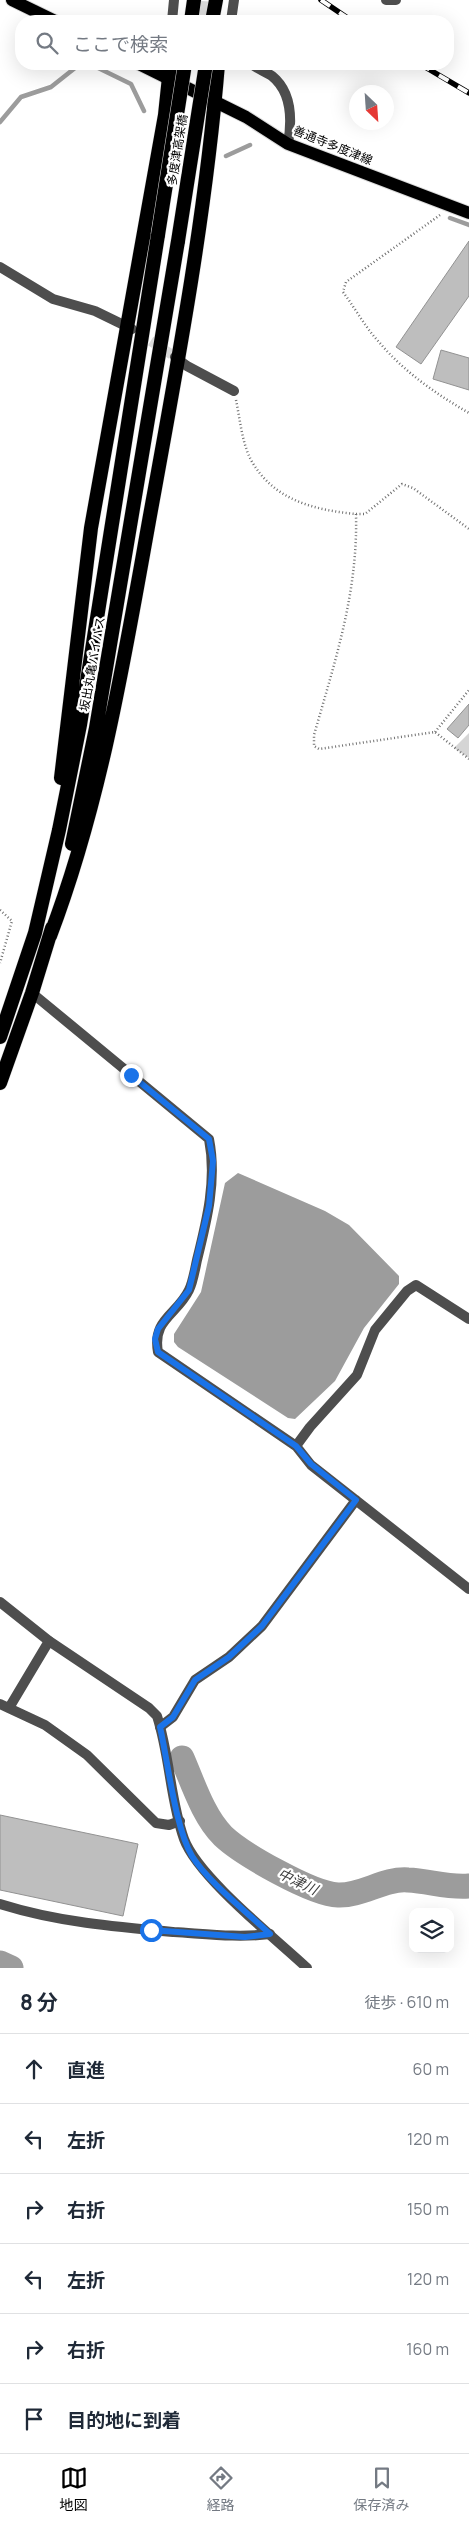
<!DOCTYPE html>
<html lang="ja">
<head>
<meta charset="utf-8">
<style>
  :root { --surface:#fff; --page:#f2f2f3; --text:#1f2937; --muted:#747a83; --line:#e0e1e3; --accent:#000 }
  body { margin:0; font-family:Manrope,"Noto Sans JP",sans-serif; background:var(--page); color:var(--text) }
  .controls { position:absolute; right:15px; bottom:15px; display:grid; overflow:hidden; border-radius:10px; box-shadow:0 5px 20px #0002 }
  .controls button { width:45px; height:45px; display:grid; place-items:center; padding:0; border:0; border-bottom:1px solid var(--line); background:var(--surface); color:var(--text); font:25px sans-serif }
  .compass { position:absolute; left:349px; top:85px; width:45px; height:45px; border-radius:50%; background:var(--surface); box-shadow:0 5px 20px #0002; rotate:155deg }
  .stop { position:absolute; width:15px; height:15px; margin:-11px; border:4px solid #1a73e8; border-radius:50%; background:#fff }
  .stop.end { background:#1a73e8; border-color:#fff; box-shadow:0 1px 5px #0008 }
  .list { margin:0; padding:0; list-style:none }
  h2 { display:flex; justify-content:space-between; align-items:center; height:65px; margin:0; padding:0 20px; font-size:21px }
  h2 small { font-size:16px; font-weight:400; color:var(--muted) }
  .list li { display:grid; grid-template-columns:32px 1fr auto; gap:15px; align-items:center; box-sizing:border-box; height:70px; padding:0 20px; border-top:1px solid var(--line) }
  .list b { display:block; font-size:19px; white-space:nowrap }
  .list em { font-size:16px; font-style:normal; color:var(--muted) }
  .icon { flex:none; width:28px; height:28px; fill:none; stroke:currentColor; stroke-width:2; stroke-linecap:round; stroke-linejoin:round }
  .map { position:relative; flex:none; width:469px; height:1968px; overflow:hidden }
  .search { position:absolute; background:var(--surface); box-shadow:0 5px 20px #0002; left:15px; right:15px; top:15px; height:55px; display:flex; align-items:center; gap:12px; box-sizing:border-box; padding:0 18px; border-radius:20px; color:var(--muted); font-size:19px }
  .sheet { height:485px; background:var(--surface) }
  nav { display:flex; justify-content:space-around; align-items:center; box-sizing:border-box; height:70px; border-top:1px solid var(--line); background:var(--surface); font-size:14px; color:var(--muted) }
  nav a { display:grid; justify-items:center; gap:2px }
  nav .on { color:var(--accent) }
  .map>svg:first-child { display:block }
  .green { fill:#d5d5d5 }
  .water { fill:#9c9c9c }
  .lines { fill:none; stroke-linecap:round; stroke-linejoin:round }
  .stream { stroke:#9c9c9c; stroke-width:4.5 }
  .river { stroke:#9c9c9c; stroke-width:25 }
  .building { fill:#bebebe; stroke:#929292 }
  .minor-tunnel { stroke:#d9d9d9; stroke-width:10; stroke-dasharray:10 5; stroke-linecap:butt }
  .trunk-tunnel { stroke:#d9d9d9; stroke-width:14; stroke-dasharray:14 7; stroke-linecap:butt }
  .primary-casing { stroke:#dbdbdb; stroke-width:14 }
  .trunk-casing { stroke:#dbdbdb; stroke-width:15 }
  .path { stroke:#707070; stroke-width:2.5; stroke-dasharray:1 2.5; stroke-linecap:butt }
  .minor { stroke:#4e4e4e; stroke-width:10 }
  .tertiary { stroke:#4e4e4e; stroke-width:10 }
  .primary { stroke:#000; stroke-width:12 }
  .trunk { stroke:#000; stroke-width:14 }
  .rail-casing { stroke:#000; stroke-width:5.5 }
  .rail { stroke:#fff; stroke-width:4; stroke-dasharray:11; stroke-linecap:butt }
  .trunk-bridge-casing { stroke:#dbdbdb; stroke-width:15; stroke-linecap:butt }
  .trunk-bridge { stroke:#000; stroke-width:14 }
  .route { stroke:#1a73e8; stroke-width:6 }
  .labels { text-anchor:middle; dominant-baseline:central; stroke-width:4.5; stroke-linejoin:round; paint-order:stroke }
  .street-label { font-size:12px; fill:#000; stroke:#fff }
  .water-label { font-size:14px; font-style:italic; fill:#3d3d3d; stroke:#fff }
</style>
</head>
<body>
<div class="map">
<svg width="469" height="1968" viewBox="0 0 469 1968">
  <rect width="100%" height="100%" fill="#fff"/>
  <path class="green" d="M 469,733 L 469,758 L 454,748 Z"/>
  <path class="water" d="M 238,1173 L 325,1211 L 349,1225 L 399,1276 L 399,1284 L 364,1328 L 335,1381 L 295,1419 L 288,1418 L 178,1347 L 174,1342 L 174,1334 L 201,1292 L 225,1183 Z"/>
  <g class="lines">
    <path class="stream" d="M 90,64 L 131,84 L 144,111
      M 0,122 L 21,97 L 51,87 L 80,64
      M 226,156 L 250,145
      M 450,218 L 469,225"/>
    <path class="river" d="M 182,1758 C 193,1783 203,1816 223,1836 C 242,1854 312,1894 338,1895 C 362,1896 384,1878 408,1880 C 429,1881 448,1888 469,1886
      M 0,1963 L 11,1968"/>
  </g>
  <path class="building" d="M 469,241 L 469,296 L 421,364 L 396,347 Z
    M 441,350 L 469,358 L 469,390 L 433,379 Z
    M 469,704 L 469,725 L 458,738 L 447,729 Z
    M 0,1815 L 138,1844 L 123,1916 L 0,1890 Z"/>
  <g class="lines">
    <path class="minor-tunnel" d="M 138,333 L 174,356"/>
    <path class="trunk-tunnel" d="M 201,15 L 202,0"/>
    <g class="primary-casing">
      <path id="primary" d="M 12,0 L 55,21
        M 139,64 L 246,117 L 288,144 L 469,213"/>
    </g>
    <g class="trunk-casing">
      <path id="trunk" d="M 191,21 L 194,0
        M 212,21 L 216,0
        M 61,778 L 91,528 L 165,115 L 169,77 L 174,64
        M 72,844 L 96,728 L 178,241
        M 50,936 C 102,799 125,654 151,510 C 178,362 206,213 218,64
        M 0,1037 L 35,933 L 59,830 L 80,725 L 158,235
        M 0,1083 L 32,993 L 52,928"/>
    </g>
    <path class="path" d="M 440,215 L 346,282 L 343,292 C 355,308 365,327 379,342 C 403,371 436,394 469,413
      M 236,400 C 240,419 242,443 251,460 C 273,500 314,510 356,514 C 358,593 335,661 314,735 L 314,746 L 319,749 L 435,732 L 469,759
      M 356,514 L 365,514 L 402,484 L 413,488 L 469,529
      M 435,732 L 469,690
      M 0,910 L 12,921 L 0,963"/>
    <path class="minor" d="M 386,0 L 396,0
      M 172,21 L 174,0
      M 231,21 L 234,0
      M 251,64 C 258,69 266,72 272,76 C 292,92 292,121 288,144
      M 0,267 L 53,299 L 95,311 L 132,329
      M 175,357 L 187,366 L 234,391
      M 32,993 L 209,1139 C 217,1180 207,1220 197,1260 C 195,1269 193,1282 189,1290 C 177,1315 152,1319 158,1352 L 296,1446 L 311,1465 L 469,1589
      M 296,1446 L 310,1427 L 357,1375 L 375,1330 L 407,1291 L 416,1285 L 469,1319
      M 0,1704 L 45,1725 L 87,1755 L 156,1823 L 169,1825 L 180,1821
      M 9,1708 L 49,1641
      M 160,1727 L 173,1717 L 195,1680 L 229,1657 L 262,1626 L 356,1500
      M 0,1904 C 57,1922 116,1927 174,1932 C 207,1934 238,1938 270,1934"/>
    <path class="tertiary" d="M 0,1602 L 49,1641 L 149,1708 L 157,1716 C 170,1756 170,1800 184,1839 C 198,1877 275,1938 307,1968"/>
    <use href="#primary" class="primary"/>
    <use href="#trunk" class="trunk"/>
    <g class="rail-casing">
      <path id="rail" d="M 321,0 L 352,21
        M 420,64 L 469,93"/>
    </g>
    <use href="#rail" class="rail"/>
    <g class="trunk-bridge-casing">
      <path id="trunk-bridge" d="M 158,235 L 185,64
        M 178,241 L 206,64"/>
    </g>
    <use href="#trunk-bridge" class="trunk-bridge"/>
  </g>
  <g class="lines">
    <path class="route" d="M 131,1075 L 209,1139 L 213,1161 L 209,1206 L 189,1290 L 158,1329 L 155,1339 L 158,1352 L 296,1446 L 311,1464 L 356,1500 L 262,1626 L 229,1657 L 195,1680 L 173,1717 L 160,1727 C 168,1762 175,1827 192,1856 C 208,1882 247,1912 270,1934 L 245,1937 L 151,1930"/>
  </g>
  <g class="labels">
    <g class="street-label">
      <text transform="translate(333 145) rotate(22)">善通寺多度津線</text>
      <text transform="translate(177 150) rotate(-81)">多度津高架橋</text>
      <text transform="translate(92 664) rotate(-80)">坂出丸亀バイパス</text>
    </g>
    <g class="water-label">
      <text transform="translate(298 1881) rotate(25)">中津川</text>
    </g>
  </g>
</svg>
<div class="controls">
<button><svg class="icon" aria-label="layers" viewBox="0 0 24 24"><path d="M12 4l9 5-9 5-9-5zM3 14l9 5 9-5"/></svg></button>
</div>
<svg class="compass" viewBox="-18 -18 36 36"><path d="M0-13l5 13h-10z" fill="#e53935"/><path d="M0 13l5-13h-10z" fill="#747a83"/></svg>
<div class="stop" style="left:151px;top:1930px"></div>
<div class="stop end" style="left:131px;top:1075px"></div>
<div class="search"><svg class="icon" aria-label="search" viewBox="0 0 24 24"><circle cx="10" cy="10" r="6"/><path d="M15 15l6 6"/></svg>ここで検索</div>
</div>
<section class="sheet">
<h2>8 分<small>徒歩 · 610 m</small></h2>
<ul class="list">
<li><svg class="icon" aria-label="ahead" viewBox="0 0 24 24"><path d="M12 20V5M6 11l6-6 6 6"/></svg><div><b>直進</b></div><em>60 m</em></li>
<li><svg class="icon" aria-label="left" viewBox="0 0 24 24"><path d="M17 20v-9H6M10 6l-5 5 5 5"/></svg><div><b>左折</b></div><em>120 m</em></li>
<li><svg class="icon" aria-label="right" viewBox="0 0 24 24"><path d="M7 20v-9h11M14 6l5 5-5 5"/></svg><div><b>右折</b></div><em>150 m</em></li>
<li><svg class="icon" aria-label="left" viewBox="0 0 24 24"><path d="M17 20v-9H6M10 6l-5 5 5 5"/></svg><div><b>左折</b></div><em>120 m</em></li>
<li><svg class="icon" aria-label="right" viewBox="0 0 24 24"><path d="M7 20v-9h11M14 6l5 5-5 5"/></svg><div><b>右折</b></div><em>160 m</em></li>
<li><svg class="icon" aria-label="arrive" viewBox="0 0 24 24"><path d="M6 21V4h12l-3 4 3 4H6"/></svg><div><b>目的地に到着</b></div></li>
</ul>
</section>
<nav>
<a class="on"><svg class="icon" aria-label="map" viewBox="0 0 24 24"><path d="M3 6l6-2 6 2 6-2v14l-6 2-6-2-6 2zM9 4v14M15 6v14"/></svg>地図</a>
<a><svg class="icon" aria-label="directions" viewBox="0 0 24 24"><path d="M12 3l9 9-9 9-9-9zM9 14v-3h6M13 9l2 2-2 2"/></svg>経路</a>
<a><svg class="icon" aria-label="saved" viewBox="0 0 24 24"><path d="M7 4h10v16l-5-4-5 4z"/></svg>保存済み</a>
</nav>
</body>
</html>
